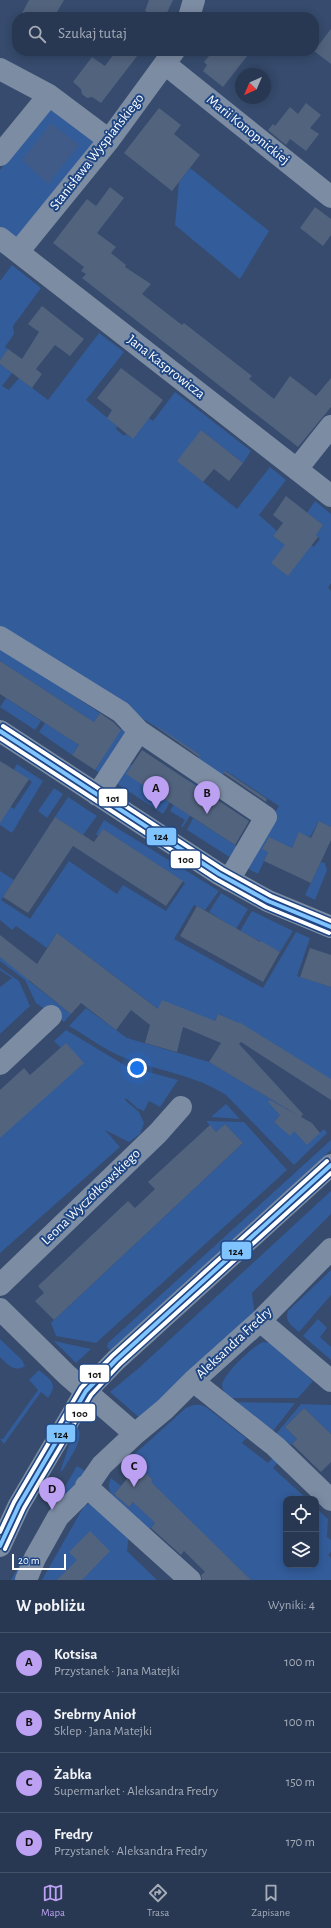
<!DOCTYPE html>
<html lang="pl">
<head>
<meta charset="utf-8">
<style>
  :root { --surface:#283852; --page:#34435c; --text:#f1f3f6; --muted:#a5acb8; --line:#445269; --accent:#bca0f2 }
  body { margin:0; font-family:"Alegreya Sans",sans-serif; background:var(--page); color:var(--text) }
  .controls { position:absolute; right:12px; bottom:12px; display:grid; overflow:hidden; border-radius:8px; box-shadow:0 2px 10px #0003 }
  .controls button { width:36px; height:36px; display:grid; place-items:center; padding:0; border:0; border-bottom:1px solid var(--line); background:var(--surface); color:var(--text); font:20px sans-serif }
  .compass { position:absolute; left:235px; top:68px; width:36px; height:36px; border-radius:50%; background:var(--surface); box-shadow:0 2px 10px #0003; rotate:224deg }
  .scale { position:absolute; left:12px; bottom:10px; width:54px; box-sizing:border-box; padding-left:4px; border:2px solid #fff; border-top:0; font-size:11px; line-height:14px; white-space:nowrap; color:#fff; -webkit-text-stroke:3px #1f4684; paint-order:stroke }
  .you { position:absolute; left:137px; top:1068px; width:14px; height:14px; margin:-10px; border:3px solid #fff; border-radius:50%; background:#1a73e8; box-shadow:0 0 0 6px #1a73e833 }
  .badge { display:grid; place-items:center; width:26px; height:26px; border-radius:50%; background:var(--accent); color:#111; font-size:13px; font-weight:700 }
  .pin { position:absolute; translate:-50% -33px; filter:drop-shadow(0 1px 2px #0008) }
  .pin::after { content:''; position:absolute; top:21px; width:14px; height:12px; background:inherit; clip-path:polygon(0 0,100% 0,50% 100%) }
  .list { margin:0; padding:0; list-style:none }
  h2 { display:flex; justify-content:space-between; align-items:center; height:52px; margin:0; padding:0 16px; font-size:17px }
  h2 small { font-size:13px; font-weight:400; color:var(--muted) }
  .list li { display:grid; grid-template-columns:26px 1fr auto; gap:12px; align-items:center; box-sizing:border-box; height:60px; padding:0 16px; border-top:1px solid var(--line) }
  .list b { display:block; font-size:15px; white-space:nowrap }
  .list p { margin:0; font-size:13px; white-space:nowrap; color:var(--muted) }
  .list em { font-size:13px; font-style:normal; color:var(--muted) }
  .icon { flex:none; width:22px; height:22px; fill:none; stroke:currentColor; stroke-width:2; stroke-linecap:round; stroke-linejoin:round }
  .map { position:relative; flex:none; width:331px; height:1580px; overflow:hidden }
  .search { position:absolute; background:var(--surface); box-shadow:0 2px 10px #0003; left:12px; right:12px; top:12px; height:44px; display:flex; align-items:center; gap:10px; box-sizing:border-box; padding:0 14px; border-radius:16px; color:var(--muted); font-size:15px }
  .sheet { height:292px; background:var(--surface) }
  nav { display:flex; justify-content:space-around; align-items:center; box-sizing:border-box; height:56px; border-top:1px solid var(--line); background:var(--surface); font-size:11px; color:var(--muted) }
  nav a { display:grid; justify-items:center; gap:2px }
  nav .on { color:var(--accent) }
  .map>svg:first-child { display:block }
  .green { fill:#335c9a }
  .water { fill:#405b88 }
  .building { fill:#52637e }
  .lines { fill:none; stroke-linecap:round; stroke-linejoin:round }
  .minor { stroke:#7c8ca3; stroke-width:22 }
  .bus-1-casing { stroke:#1f4684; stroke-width:7 }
  .bus-2-casing { stroke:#1f4684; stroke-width:7 }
  .bus-3-casing { stroke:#1f4684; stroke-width:7 }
  .bus-1 { stroke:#80c4ff; stroke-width:4 }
  .bus-2 { stroke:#fff; stroke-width:4 }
  .bus-3 { stroke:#fff; stroke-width:4 }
  .labels { text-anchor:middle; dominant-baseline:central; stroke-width:4; stroke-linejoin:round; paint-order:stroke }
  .street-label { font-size:14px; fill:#fff; stroke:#1f4684 }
  .line-badge { stroke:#1f4684; stroke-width:1.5 }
  .pale-badge-label { font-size:11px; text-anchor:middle; font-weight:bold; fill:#111 }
</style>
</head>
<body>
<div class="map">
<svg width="331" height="1580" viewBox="0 0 331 1580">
  <rect width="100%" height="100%" fill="#364b6d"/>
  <path class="green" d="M 48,108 L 97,140 L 15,240 L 0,229 L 0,170 Z
    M 190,168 L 269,231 L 240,279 L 175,225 L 179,182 Z
    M 12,265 L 41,288 L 13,326 L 14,334 L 5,347 L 8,349 L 0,360 L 0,281 Z
    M 99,333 L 124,352 L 86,400 L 117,426 L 116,429 L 124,436 L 126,434 L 132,438 L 149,418 L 153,421 L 175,392 L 251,451 L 243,463 L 201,430 L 192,473 L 237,509 L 270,467 L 286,480 L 259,515 L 277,531 L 273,536 L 284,544 L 309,544 L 314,547 L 320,539 L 316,535 L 323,525 L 307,513 L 315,501 L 331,514 L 331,583 L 328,588 L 331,591 L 331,827 L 319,821 L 310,837 L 299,833 L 292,848 L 274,840 L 258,874 L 243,866 L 279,806 L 226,771 L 219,780 L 194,764 L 200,755 L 0,628 L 0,364 L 12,373 L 2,386 L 9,390 L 19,378 L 48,400 Z
    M 0,647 L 100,713 L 94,722 L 0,661 Z
    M 6,698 L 41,721 L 35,730 L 0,707 Z
    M 45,723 L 79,745 L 72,755 L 39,732 Z
    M 122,727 L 131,733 L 107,778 L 95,770 Z
    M 17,764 L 43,781 L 12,833 L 0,825 L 0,800 L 14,809 L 32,782 L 16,771 L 14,769 Z
    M 129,764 L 132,765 L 127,774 L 170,802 L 163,814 L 116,783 Z
    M 186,779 L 209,793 L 204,802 L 200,800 L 183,827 L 181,826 L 185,820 L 170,811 L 179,796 L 181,787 Z
    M 54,788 L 63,794 L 47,818 L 38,811 Z
    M 68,797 L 97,816 L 83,835 L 55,817 Z
    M 193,818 L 238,847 L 231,858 L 187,830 Z
    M 104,820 L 219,891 L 205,910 L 194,905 L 174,939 L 263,988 L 296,932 L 310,938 L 297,976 L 331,987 L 331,1080 L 241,1024 L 218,1014 L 215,1021 L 155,1016 L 157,1008 L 57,933 L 47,948 L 16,926 L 12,930 L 0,920 L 0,871 L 14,880 L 1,900 L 30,919 L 69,861 L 117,894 L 123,885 L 166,911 L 185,883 L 103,829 L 98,836 L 96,834 Z
    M 321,862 L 325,863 L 327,870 L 315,900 L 305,895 Z
    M 221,893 L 248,909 L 236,929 L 209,912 Z
    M 252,911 L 293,931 L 280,952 L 240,931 Z
    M 0,957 L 30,977 L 29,981 L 71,1014 L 64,1022 L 36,1003 L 25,980 L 0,961 Z
    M 0,968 L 19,981 L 30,1006 L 0,1034 L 0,987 L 12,978 L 0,970 Z
    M 86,1008 L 127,1038 L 209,1062 L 286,1108 L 274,1122 L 290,1135 L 304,1119 L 307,1144 L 324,1129 L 327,1133 L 294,1165 L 226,1095 C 195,1075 159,1071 125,1058 C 106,1051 87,1036 69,1026 Z
    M 66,1030 L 126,1066 L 178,1080 L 160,1107 L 149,1101 L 144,1111 L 137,1108 L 126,1098 L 125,1100 L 139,1112 L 144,1123 L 140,1134 L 129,1142 L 105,1130 L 120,1147 L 0,1253 L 0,1138 L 66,1043 L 61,1048 L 54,1041 Z
    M 226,1104 L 240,1119 L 211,1117 Z
    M 206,1121 L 244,1122 L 287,1170 L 96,1343 L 56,1336 L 51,1323 L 54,1320 L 243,1143 L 225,1124 L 216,1132 Z
    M 331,1140 L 331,1150 L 111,1351 L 107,1347 L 108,1343 Z
    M 331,1191 L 331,1214 L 252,1293 L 255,1317 L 141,1419 L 110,1392 L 140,1367 Z
    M 331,1270 L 331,1295 L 299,1332 C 292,1326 284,1321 288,1311 Z
    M 318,1319 L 327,1328 L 320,1337 L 331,1347 L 331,1360 L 303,1336 Z
    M 0,1339 L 22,1360 L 25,1366 C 15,1373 7,1364 0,1357 Z
    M 54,1341 L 91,1349 L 76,1363 Z
    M 263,1342 L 270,1343 L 313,1381 L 298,1398 L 229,1398 C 226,1394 222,1390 222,1385 C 223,1374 253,1346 263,1342 Z
    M 39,1370 C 50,1380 59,1383 48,1398 L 41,1392 L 4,1444 L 0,1439 L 3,1439 L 38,1390 L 29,1380 Z
    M 228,1402 L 295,1403 L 270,1435 Z
    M 301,1404 L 331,1405 L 331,1434 L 304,1408 L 285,1427 L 297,1439 L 291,1445 L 276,1434 Z
    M 193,1405 L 201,1405 L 206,1407 L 246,1438 L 242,1443 L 268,1463 L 276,1454 L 281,1459 L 273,1468 L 307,1499 L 286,1499 L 286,1565 L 316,1565 L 316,1508 L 328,1519 L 327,1537 L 331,1540 L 331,1552 L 328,1555 L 331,1558 L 331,1580 L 251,1580 L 161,1493 L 143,1511 L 155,1523 L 149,1530 L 112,1495 C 108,1488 108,1485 111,1478 L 121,1486 L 114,1494 L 129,1507 L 153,1480 L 129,1459 L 186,1408 Z
    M 77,1426 C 86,1439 69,1459 63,1470 L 60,1472 L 72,1437 Z
    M 77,1466 L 85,1471 L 63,1500 L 17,1580 L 11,1580 Z
    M 88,1504 L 94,1504 L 129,1534 L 127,1551 L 157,1580 L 42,1580 L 84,1506 Z"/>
  <path class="water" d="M 51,123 L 79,145 L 48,184 L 22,160 Z"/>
  <path class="building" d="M 29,0 L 64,0 L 54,17 L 20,17 Z
    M 149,0 L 173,0 L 165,17 L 158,17 L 145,11 Z
    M 331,29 L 331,64 L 314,51 Z
    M 116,51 L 141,51 L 101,103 L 92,97 L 87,98 L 82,94 L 81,89 L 73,82 L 92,57 L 105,66 Z
    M 213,51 L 251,51 L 223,87 L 203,71 L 207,65 L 204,62 Z
    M 306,103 L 321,115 L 310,128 L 319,134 L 306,151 L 290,139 L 286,145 L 268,130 L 273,124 L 275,126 L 290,107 L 298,114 Z
    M 159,108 L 181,125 L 174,134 L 200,155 L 172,191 L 124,153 Z
    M 110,187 L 124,198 L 97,233 L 116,247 L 111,253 L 126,265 L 125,267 L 151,284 L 142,294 L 182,325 L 184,323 L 252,376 L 249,379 L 274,399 L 290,376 L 316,396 L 331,378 L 331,407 L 298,447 L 82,278 L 86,274 L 81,271 L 84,267 L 53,243 L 87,199 L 96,206 Z
    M 315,207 L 331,219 L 331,235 L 323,246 L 300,228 Z
    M 42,306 L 84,339 L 70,356 L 55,345 L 36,369 L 42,374 L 32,388 L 0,364 L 0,360 L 8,349 L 22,359 L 39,332 L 28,324 Z
    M 121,368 L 163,400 L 133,439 L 107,418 L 112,410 L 97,398 Z
    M 201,430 L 243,463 L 229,481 L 214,469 L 203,482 L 177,461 Z
    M 286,496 L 323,525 L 316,535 L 318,537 L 288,576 L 271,563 L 285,545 L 273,536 L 283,523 L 273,515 Z
    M 0,661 L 94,722 L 100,713 L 113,722 L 121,730 L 95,770 L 72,755 L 79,745 L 0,694 Z
    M 158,727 L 200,755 L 199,757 L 158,728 Z
    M 142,750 L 249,821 L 235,845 L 126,774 Z
    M 0,761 L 29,779 L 0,823 Z
    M 225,771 L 267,799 L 266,802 L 224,773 Z
    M 55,817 L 94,842 L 103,829 L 183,881 L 166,906 L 73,846 L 28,913 L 3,897 Z
    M 319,821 L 331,827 L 331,840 L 311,883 L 264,861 L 268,852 L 262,849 L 269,837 L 292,848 L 299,832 L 311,838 Z
    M 197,906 L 260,942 L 261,941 L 280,952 L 263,982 L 180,936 Z
    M 57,933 L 158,1009 L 162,1000 L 215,1021 L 218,1014 L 239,1023 L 239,1022 L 331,1079 L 331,1100 L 241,1042 L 239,1044 L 303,1114 L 301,1117 L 312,1123 L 320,1133 L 307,1145 L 294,1131 L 290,1136 L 274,1122 L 280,1115 L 268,1102 L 270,1100 L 299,1116 L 209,1062 L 221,1043 L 183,1027 L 177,1052 L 145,1043 L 150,1025 L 131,1010 L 116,1030 L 81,1003 L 71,1014 L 0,957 L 0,935 L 37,964 Z
    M 310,948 L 331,955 L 331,987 L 300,977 Z
    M 66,1043 L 84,1063 L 0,1138 L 0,1090 L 24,1068 L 30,1075 Z
    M 225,1124 L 243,1143 L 54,1320 L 35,1301 L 44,1293 L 38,1286 L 128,1201 L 135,1208 L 155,1189 L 148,1182 L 210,1125 L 216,1132 Z
    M 304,1408 L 331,1434 L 331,1462 L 321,1472 L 292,1444 L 297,1439 L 285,1427 Z
    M 138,1466 L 153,1480 L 151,1482 L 251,1580 L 202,1580 L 201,1575 L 205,1572 L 184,1551 L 181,1555 L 151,1528 L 155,1523 L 133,1502 L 129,1507 L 114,1494 Z
    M 90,1531 L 110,1551 L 82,1580 L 57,1580 L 77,1560 L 69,1552 Z"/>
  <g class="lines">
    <path class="minor" d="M 189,17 L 194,0
      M 165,64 L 331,197
      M 0,69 L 49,95 L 109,140
      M 0,155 L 49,95
      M 0,238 L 331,496
      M 18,252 L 109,140 L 174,51
      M 297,469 L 331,426
      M 0,637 L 121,712 L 139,731 L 266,817 L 229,880
      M 0,731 L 219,874 L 268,901 L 331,927
      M 97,795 L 139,731
      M 0,1064 L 51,1016
      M 0,1285 L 158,1133 L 181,1107
      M 0,1309 L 67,1375 L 135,1434
      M 260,1321 L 331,1381
      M 193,1381 L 275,1446 L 331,1500
      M 86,1486 L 190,1580
      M 0,1546 L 19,1505 L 86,1391 L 116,1360 L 331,1165
      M 26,1580 L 35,1558 L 58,1517 L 84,1491 L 102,1465 L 135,1434 L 165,1409 L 193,1381 L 260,1321 L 331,1249"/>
    <g class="bus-1-casing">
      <path id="bus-1" d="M 0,731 L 219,874 L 268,901 L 331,927
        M 0,1546 L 19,1505 L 86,1391 L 116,1360 L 331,1165"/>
    </g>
    <g class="bus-2-casing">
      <path id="bus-2" d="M 0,738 L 216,879 L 266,907 L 329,933
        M 5,1549 L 24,1508 L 91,1395 L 120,1364 L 331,1173"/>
    </g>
    <g class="bus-3-casing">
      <path id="bus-3" d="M 3,726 L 222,869 L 271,896 L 331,921
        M 0,1532 L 14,1502 L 81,1388 L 112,1356 L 327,1161"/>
    </g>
    <use href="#bus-1" class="bus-1"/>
    <use href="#bus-2" class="bus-2"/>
    <use href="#bus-3" class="bus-3"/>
  </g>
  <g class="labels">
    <g class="street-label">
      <text transform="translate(248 130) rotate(39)">Marii Konopnickiej</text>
      <text transform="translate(97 152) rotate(-52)">Stanisława Wyspiańskiego</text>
      <text transform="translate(166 367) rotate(38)">Jana Kasprowicza</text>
      <text transform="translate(91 1197) rotate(-44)">Leona Wyczółkowskiego</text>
      <text transform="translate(234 1343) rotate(-43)">Aleksandra Fredry</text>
    </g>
  </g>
  <g class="line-badge">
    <rect x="98" y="788" width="30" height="19" rx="4" fill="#fff"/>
    <rect x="146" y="827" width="31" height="19" rx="4" fill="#80c4ff"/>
    <rect x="170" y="850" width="31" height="19" rx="4" fill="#fff"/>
    <rect x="221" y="1241" width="31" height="19" rx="4" fill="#80c4ff"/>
    <rect x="79" y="1364" width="31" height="19" rx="4" fill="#fff"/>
    <rect x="65" y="1403" width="31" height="19" rx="4" fill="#fff"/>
    <rect x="46" y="1424" width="30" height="19" rx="4" fill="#80c4ff"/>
  </g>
  <g class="pale-badge-label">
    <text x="113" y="802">101</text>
    <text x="161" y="840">124</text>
    <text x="186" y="863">100</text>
    <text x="236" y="1255">124</text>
    <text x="95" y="1378">101</text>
    <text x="80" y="1417">100</text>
    <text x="61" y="1438">124</text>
  </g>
</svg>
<div class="controls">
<button><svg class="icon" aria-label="locate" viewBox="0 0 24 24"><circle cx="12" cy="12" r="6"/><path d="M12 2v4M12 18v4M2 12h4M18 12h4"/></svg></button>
<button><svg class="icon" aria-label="layers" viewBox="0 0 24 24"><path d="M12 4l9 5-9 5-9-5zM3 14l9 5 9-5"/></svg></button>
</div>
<svg class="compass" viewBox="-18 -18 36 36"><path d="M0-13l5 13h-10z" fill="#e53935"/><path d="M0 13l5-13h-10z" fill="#a5acb8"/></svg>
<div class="scale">20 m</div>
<div class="you"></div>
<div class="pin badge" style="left:156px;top:809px">A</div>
<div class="pin badge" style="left:207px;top:814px">B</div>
<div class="pin badge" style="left:134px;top:1487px">C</div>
<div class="pin badge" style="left:52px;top:1510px">D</div>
<div class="search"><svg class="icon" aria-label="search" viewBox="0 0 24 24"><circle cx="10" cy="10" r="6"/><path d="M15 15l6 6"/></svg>Szukaj tutaj</div>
</div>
<section class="sheet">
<h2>W pobliżu<small>Wyniki: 4</small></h2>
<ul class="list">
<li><span class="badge">A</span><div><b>Kotsisa</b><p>Przystanek · Jana Matejki</p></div><em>100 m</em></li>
<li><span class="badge">B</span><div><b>Srebrny Anioł</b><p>Sklep · Jana Matejki</p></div><em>100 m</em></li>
<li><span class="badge">C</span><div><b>Żabka</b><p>Supermarket · Aleksandra Fredry</p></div><em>150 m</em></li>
<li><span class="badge">D</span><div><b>Fredry</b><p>Przystanek · Aleksandra Fredry</p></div><em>170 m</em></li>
</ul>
</section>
<nav>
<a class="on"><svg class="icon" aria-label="map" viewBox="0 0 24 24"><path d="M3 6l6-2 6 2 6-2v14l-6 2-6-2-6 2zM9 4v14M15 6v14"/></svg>Mapa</a>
<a><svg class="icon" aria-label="directions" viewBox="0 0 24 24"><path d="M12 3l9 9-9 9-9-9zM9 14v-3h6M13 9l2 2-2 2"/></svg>Trasa</a>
<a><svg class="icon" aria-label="saved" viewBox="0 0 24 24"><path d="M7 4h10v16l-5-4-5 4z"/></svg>Zapisane</a>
</nav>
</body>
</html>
